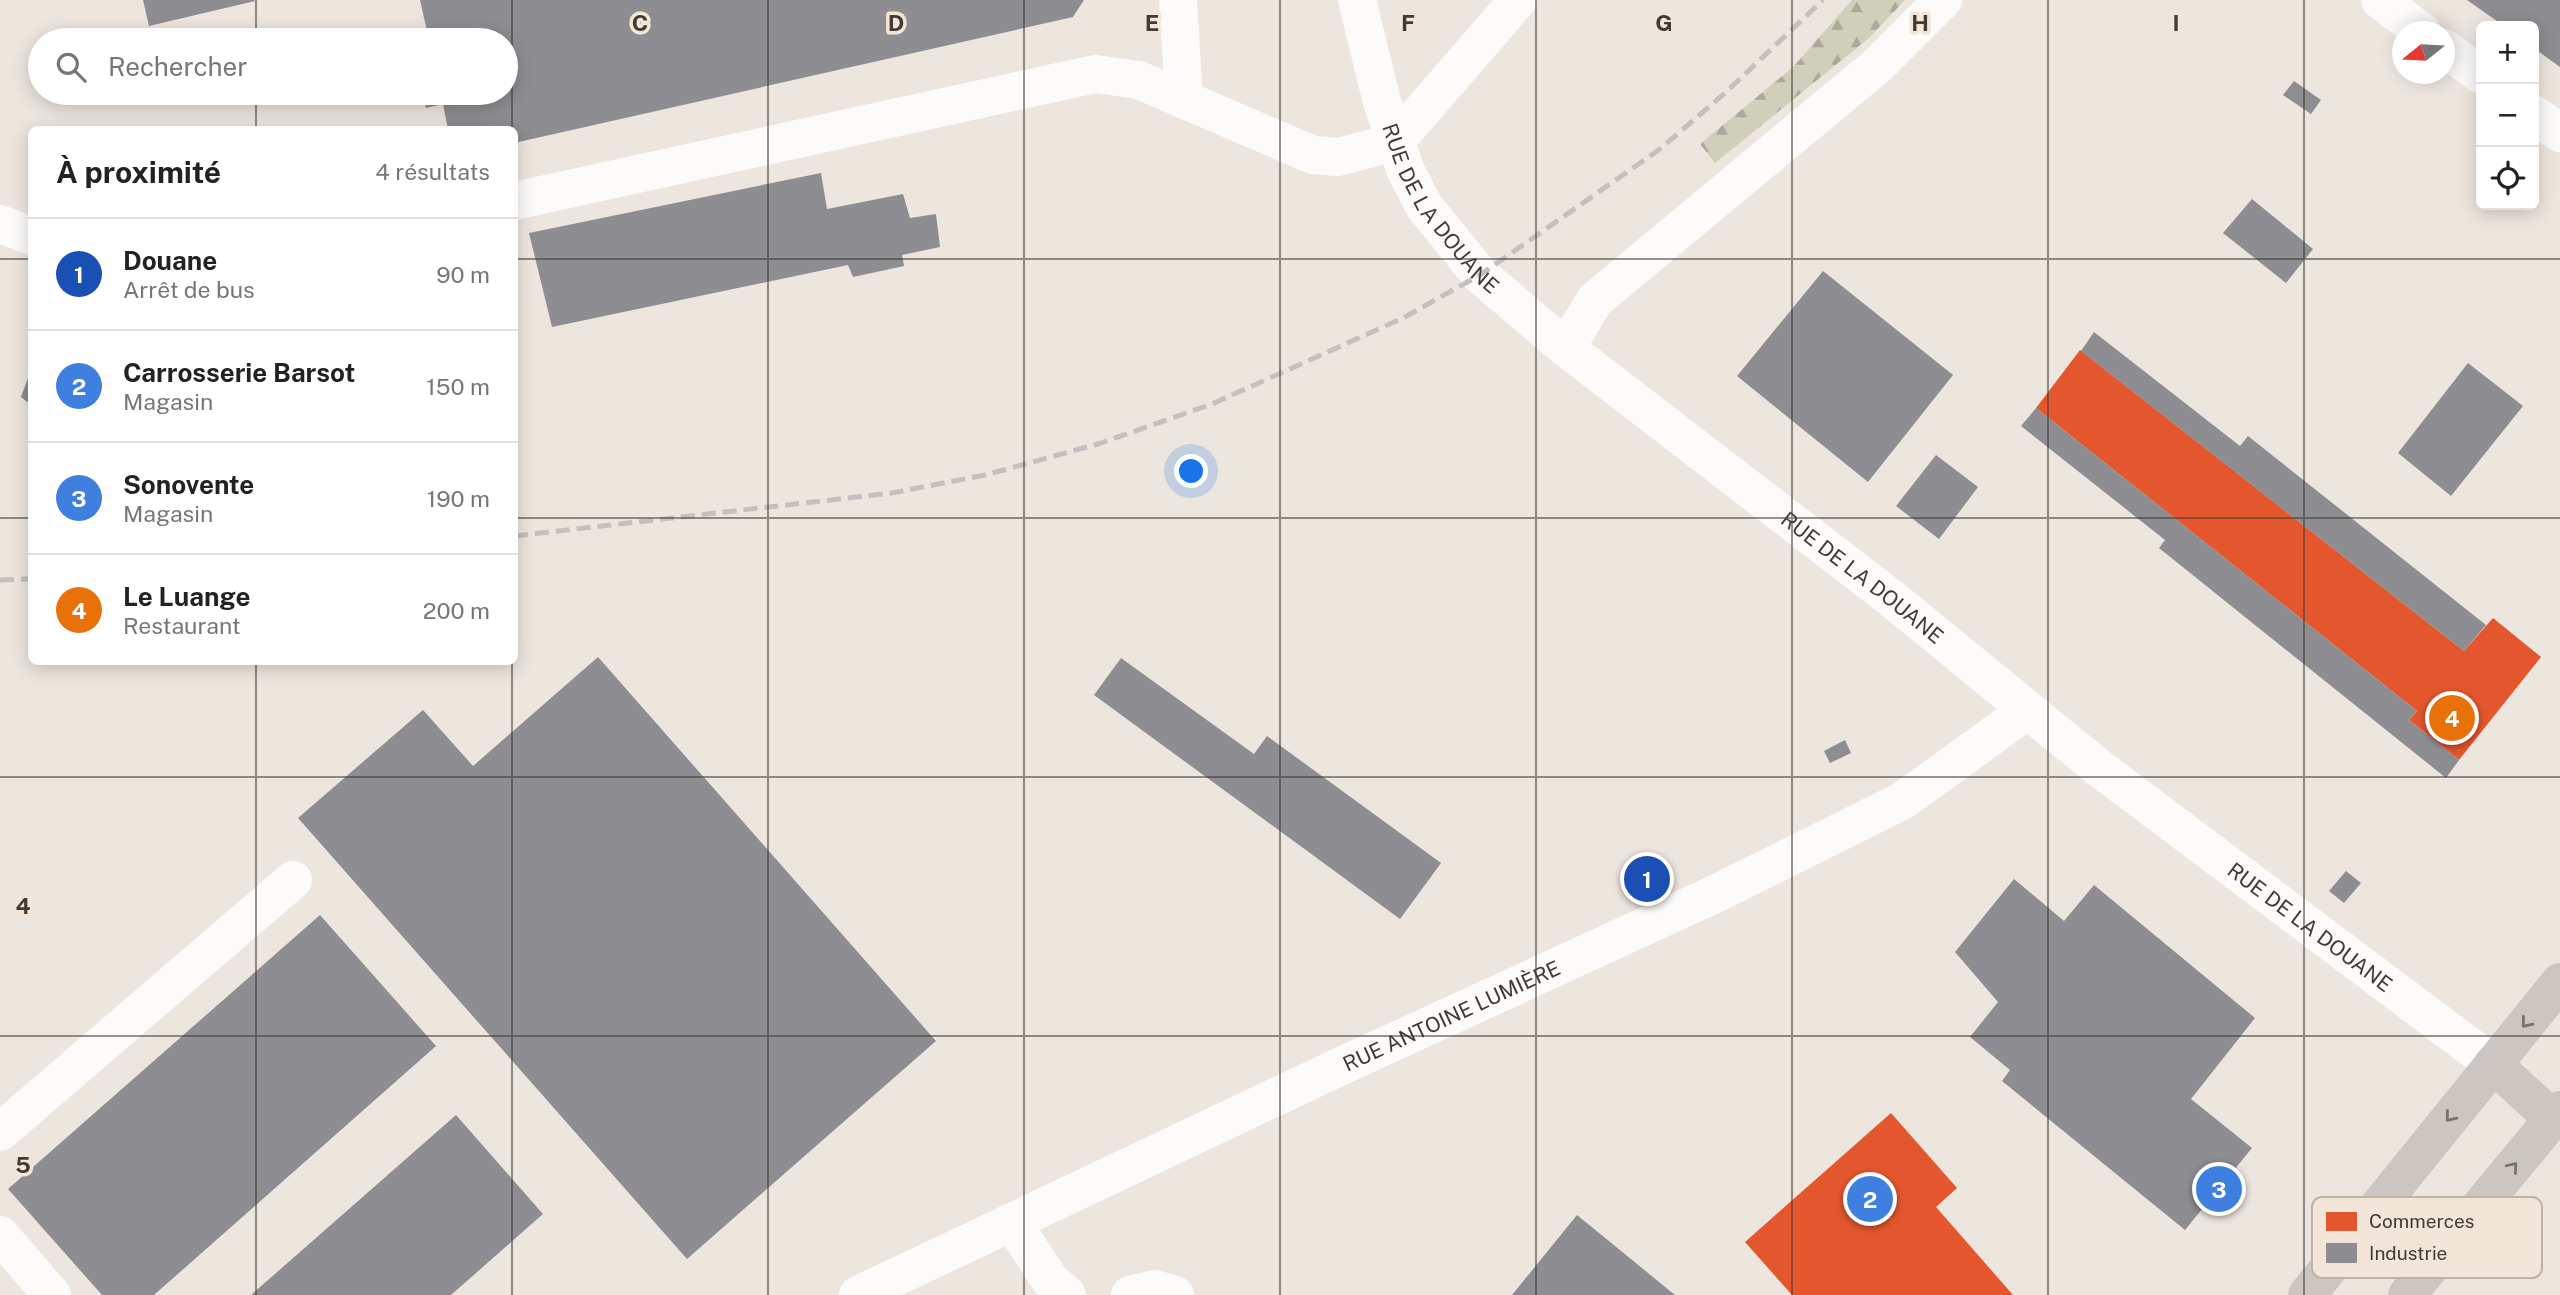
<!DOCTYPE html>
<html lang="fr">
<head>
<meta charset="utf-8">
<style>
  :root { --surface:#fff; --page:#f6f6f6; --text:#222; --muted:#767676; --line:#e0e0e0; --accent:#7d7770 }
  body { margin:0; font-family:"Public Sans",sans-serif; background:var(--page); color:var(--text) }
  .controls { position:absolute; right:21px; top:21px; display:grid; overflow:hidden; border-radius:10px; box-shadow:0 4px 18px #0003 }
  .controls button { width:63px; height:63px; display:grid; place-items:center; padding:0; border:0; border-bottom:2px solid var(--line); background:var(--surface); color:var(--text); font:35px sans-serif }
  .compass { position:absolute; left:2392px; top:21px; width:63px; height:63px; border-radius:50%; background:var(--surface); box-shadow:0 4px 18px #0003; rotate:252deg }
  .you { position:absolute; left:1192px; top:472px; width:24px; height:24px; margin:-18px; border:5px solid #fff; border-radius:50%; background:#1a73e8; box-shadow:0 0 0 10px #1a73e833 }
  .badge { display:grid; place-items:center; width:46px; height:46px; border-radius:50%; background:var(--accent); color:#fff; font-size:23px; font-weight:700 }
  .pin { position:absolute; translate:-50% -50%; border:4px solid #fff; box-shadow:0 2px 7px #0006 }
  .list { margin:0; padding:0; list-style:none }
  h2 { display:flex; justify-content:space-between; align-items:center; height:91px; margin:0; padding:0 28px; font-size:30px }
  h2 small { font-size:23px; font-weight:400; color:var(--muted) }
  .list li { display:grid; grid-template-columns:46px 1fr auto; gap:21px; align-items:center; box-sizing:border-box; height:112px; padding:0 28px; border-top:2px solid var(--line) }
  .list b { display:block; font-size:26px; white-space:nowrap }
  .list p { margin:0; font-size:23px; white-space:nowrap; color:var(--muted) }
  .list em { font-size:23px; font-style:normal; color:var(--muted) }
  .icon { flex:none; width:38px; height:38px; fill:none; stroke:currentColor; stroke-width:2; stroke-linecap:round; stroke-linejoin:round }
  .map { position:relative; flex:none; width:2560px; height:1295px; overflow:hidden }
  .search { position:absolute; background:var(--surface); box-shadow:0 4px 18px #0003; left:28px; top:28px; width:490px; height:77px; display:flex; align-items:center; gap:18px; box-sizing:border-box; padding:0 24px; border-radius:38px; color:var(--muted); font-size:26px }
  .panel { position:absolute; background:var(--surface); box-shadow:0 4px 18px #0003; left:28px; top:126px; width:490px; height:539px; border-radius:10px }
  .map>svg:first-child { display:block }
  .forest { fill:url(#forest-firs) }
  .shops { fill:#e4572e }
  .industry { fill:#8d8d92 }
  .lines { fill:none; stroke-linecap:round; stroke-linejoin:round }
  .minor { stroke:#fcfbfa; stroke-width:38 }
  .major { stroke:#cbc6c1; stroke-width:38 }
  .rail { stroke:#c2c1bf; stroke-width:5; stroke-dasharray:14 7; stroke-linecap:butt }
  .oneway { stroke:#78736d }
  .grid { fill:none; stroke:#403b35; stroke-width:2; stroke-opacity:0.55 }
  .labels { text-anchor:middle; dominant-baseline:central; stroke-width:7; stroke-linejoin:round; paint-order:stroke }
  .street-label { font-size:21px; fill:#403b35; stroke:#f3e6d8 }
  .key { fill:#f3e6d8; stroke:#bdb3a7; stroke-width:2 }
  .key-label { font-size:19px; fill:#403b35 }
  .grid-label { font-size:23px; text-anchor:middle; font-weight:bold; fill:#403b35; stroke:#f3e6d8; stroke-width:7; stroke-linejoin:round; paint-order:stroke }
</style>
</head>
<body>
<div class="map">
<svg width="2560" height="1295" viewBox="0 0 2560 1295">
  <defs>
    <pattern id="forest-firs" width="22" height="20" patternUnits="userSpaceOnUse" patternTransform="scale(1.75)"><rect width="22" height="20" fill="#d0cfbc"/><path d="M5 1l3.5 6h-7zM16 11l3.5 6h-7z" fill="#aaa99a"/></pattern>
  </defs>
  <rect width="100%" height="100%" fill="#ede6de"/>
  <path class="forest" d="M 1852,0 L 1905,0 L 1869,38 L 1715,163 L 1700,144 L 1793,67 Z"/>
  <path class="shops" d="M 2080,350 L 2464,651 L 2493,618 L 2541,657 L 2459,760 L 2409,720 L 2417,711 L 2036,408 Z
    M 1891,1113 L 1957,1188 L 1936,1207 L 2013,1295 L 1792,1295 L 1745,1242 Z"/>
  <path class="industry" d="M 143,0 L 254,0 L 255,1 L 149,26 Z
    M 420,0 L 1084,0 L 1073,17 L 514,143 L 514,130 L 448,130 L 443,104 L 426,108 L 422,93 L 506,93 L 506,40 L 429,40 Z
    M 2467,0 L 2560,0 L 2560,67 L 2534,48 L 2534,26 L 2504,26 Z
    M 2294,81 L 2321,100 L 2311,114 L 2283,95 Z
    M 821,173 L 827,209 L 903,194 L 910,218 L 936,214 L 940,247 L 902,255 L 904,266 L 853,277 L 848,265 L 552,327 L 529,233 Z
    M 2252,199 L 2313,249 L 2286,283 L 2223,233 Z
    M 1823,271 L 1953,375 L 1868,482 L 1737,376 Z
    M 2094,332 L 2240,446 L 2248,436 L 2486,625 L 2464,651 L 2081,351 Z
    M 2468,363 L 2523,406 L 2451,496 L 2398,453 Z
    M 31,370 L 32,370 L 32,406 L 21,397 Z
    M 2036,408 L 2417,711 L 2409,720 L 2459,760 L 2446,778 L 2159,548 L 2165,540 L 2021,426 Z
    M 1936,455 L 1978,487 L 1939,539 L 1896,506 Z
    M 598,657 L 936,1041 L 687,1259 L 298,818 L 423,710 L 473,766 Z
    M 1121,658 L 1254,754 L 1267,736 L 1441,863 L 1400,919 L 1094,695 Z
    M 1845,740 L 1851,753 L 1830,763 L 1824,751 Z
    M 2346,871 L 2361,883 L 2344,903 L 2329,891 Z
    M 2014,879 L 2064,921 L 2094,885 L 2255,1018 L 2191,1099 L 2252,1148 L 2185,1230 L 2002,1081 L 2010,1070 L 1970,1037 L 1998,1002 L 1955,952 Z
    M 320,915 L 436,1046 L 154,1295 L 102,1295 L 8,1189 Z
    M 456,1115 L 543,1214 L 451,1295 L 251,1295 Z
    M 1577,1215 L 1675,1295 L 1512,1295 Z"/>
  <g class="lines">
    <g class="minor">
      <path d="M 1178,0 L 1184,100"/>
      <path id="s1" d="M 1357,0 L 1382,102 L 1405,169 L 1424,206 L 1480,275 L 1566,348 L 1891,598 L 2099,768 L 2493,1064"/>
      <path d="M 2380,0 L 2422,32"/>
      <path d="M 2444,48 L 2481,75"/>
      <path d="M 2534,114 L 2560,133"/>
      <path d="M 514,201 L 1095,74 L 1139,80 L 1313,155 L 1338,157 L 1395,142 L 1518,0"/>
      <path d="M 0,224 L 32,236"/>
      <path d="M 1566,348 L 1595,300 L 1878,65 L 1943,0"/>
      <path d="M 0,1132 L 293,880"/>
      <path d="M 1012,1222 L 1050,1280 L 1067,1295"/>
      <path d="M 0,1235 L 52,1295"/>
      <path id="s2" d="M 858,1295 L 1337,1068 L 1713,895 L 1902,801 L 2028,710"/>
      <path d="M 1130,1295 L 1155,1289 L 1175,1295"/>
    </g>
    <path class="major" d="M 2493,1064 L 2553,1119
      M 2307,1295 L 2560,982
      M 2407,1295 L 2560,1110"/>
    <path class="rail" d="M 514,536 L 892,493 L 985,475 L 1098,444 L 1212,404 L 1403,318 L 1480,275 L 1660,149 L 1725,93 L 1823,0
      M 0,580 L 32,579"/>
  </g>
  <defs><path id="oneway-chevron" d="M-2-3.5L2.5 0L-2 3.5" fill="none" stroke-width="1.6" stroke-linecap="round" stroke-linejoin="round" transform="scale(1.75)"/></defs>
  <g class="oneway">
    <use href="#oneway-chevron" transform="translate(2526 1023) rotate(129)"/>
    <use href="#oneway-chevron" transform="translate(2450 1117) rotate(129)"/>
    <use href="#oneway-chevron" transform="translate(2513 1167) rotate(-50)"/>
  </g>
  <path class="grid" d="M 256,0 L 256,40M 512,0 L 512,130M 768,0 L 768,1295M 1024,0 L 1024,1295M 1280,0 L 1280,1295M 1536,0 L 1536,1295M 1792,0 L 1792,1295M 2048,0 L 2048,1295M 2304,0 L 2304,1295M 256,93 L 256,130M 0,259 L 32,259M 514,259 L 2560,259M 0,518 L 32,518M 514,518 L 2560,518M 256,662 L 256,1295M 512,662 L 512,1295M 0,777 L 2560,777M 0,1036 L 2560,1036"/>
  <g class="labels">
    <g class="street-label">
      <text stroke="none"><textPath href="#s1" startOffset="228">RUE DE LA DOUANE</textPath></text>
      <text stroke="none"><textPath href="#s1" startOffset="794">RUE DE LA DOUANE</textPath></text>
      <text stroke="none"><textPath href="#s1" startOffset="1362">RUE DE LA DOUANE</textPath></text>
      <text stroke="none"><textPath href="#s2" startOffset="656">RUE ANTOINE LUMIÈRE</textPath></text>
    </g>
  </g>
  <rect x="2312" y="1197" width="230" height="81" rx="10" class="key"/>
  <rect x="2326" y="1212" width="31" height="19" fill="#e4572e"/>
  <rect x="2326" y="1243" width="31" height="20" fill="#8d8d92"/>
  <g class="key-label">
    <text x="2369" y="1228">Commerces</text>
    <text x="2369" y="1260">Industrie</text>
  </g>
  <g class="grid-label">
    <text x="640" y="31">C</text>
    <text x="896" y="31">D</text>
    <text x="1152" y="31">E</text>
    <text x="1408" y="31">F</text>
    <text x="1664" y="31">G</text>
    <text x="1920" y="31">H</text>
    <text x="2176" y="31">I</text>
    <text x="23" y="914">4</text>
    <text x="23" y="1173">5</text>
  </g>
</svg>
<div class="controls">
<button>+</button>
<button>−</button>
<button><svg class="icon" aria-label="locate" viewBox="0 0 24 24"><circle cx="12" cy="12" r="6"/><path d="M12 2v4M12 18v4M2 12h4M18 12h4"/></svg></button>
</div>
<svg class="compass" viewBox="-18 -18 36 36"><path d="M0-13l5 13h-10z" fill="#e53935"/><path d="M0 13l5-13h-10z" fill="#767676"/></svg>
<div class="you"></div>
<div class="pin badge" style="left:1647px;top:879px;background:#1a4fb4">1</div>
<div class="pin badge" style="left:1870px;top:1199px;background:#3f7fe0">2</div>
<div class="pin badge" style="left:2219px;top:1189px;background:#3f7fe0">3</div>
<div class="pin badge" style="left:2452px;top:718px;background:#e8710a">4</div>
<div class="search"><svg class="icon" aria-label="search" viewBox="0 0 24 24"><circle cx="10" cy="10" r="6"/><path d="M15 15l6 6"/></svg>Rechercher</div>
<section class="panel">
<h2>À proximité<small>4 résultats</small></h2>
<ul class="list">
<li><span class="badge" style="background:#1a4fb4">1</span><div><b>Douane</b><p>Arrêt de bus</p></div><em>90 m</em></li>
<li><span class="badge" style="background:#3f7fe0">2</span><div><b>Carrosserie Barsot</b><p>Magasin</p></div><em>150 m</em></li>
<li><span class="badge" style="background:#3f7fe0">3</span><div><b>Sonovente</b><p>Magasin</p></div><em>190 m</em></li>
<li><span class="badge" style="background:#e8710a">4</span><div><b>Le Luange</b><p>Restaurant</p></div><em>200 m</em></li>
</ul>
</section>
</div>
</body>
</html>
